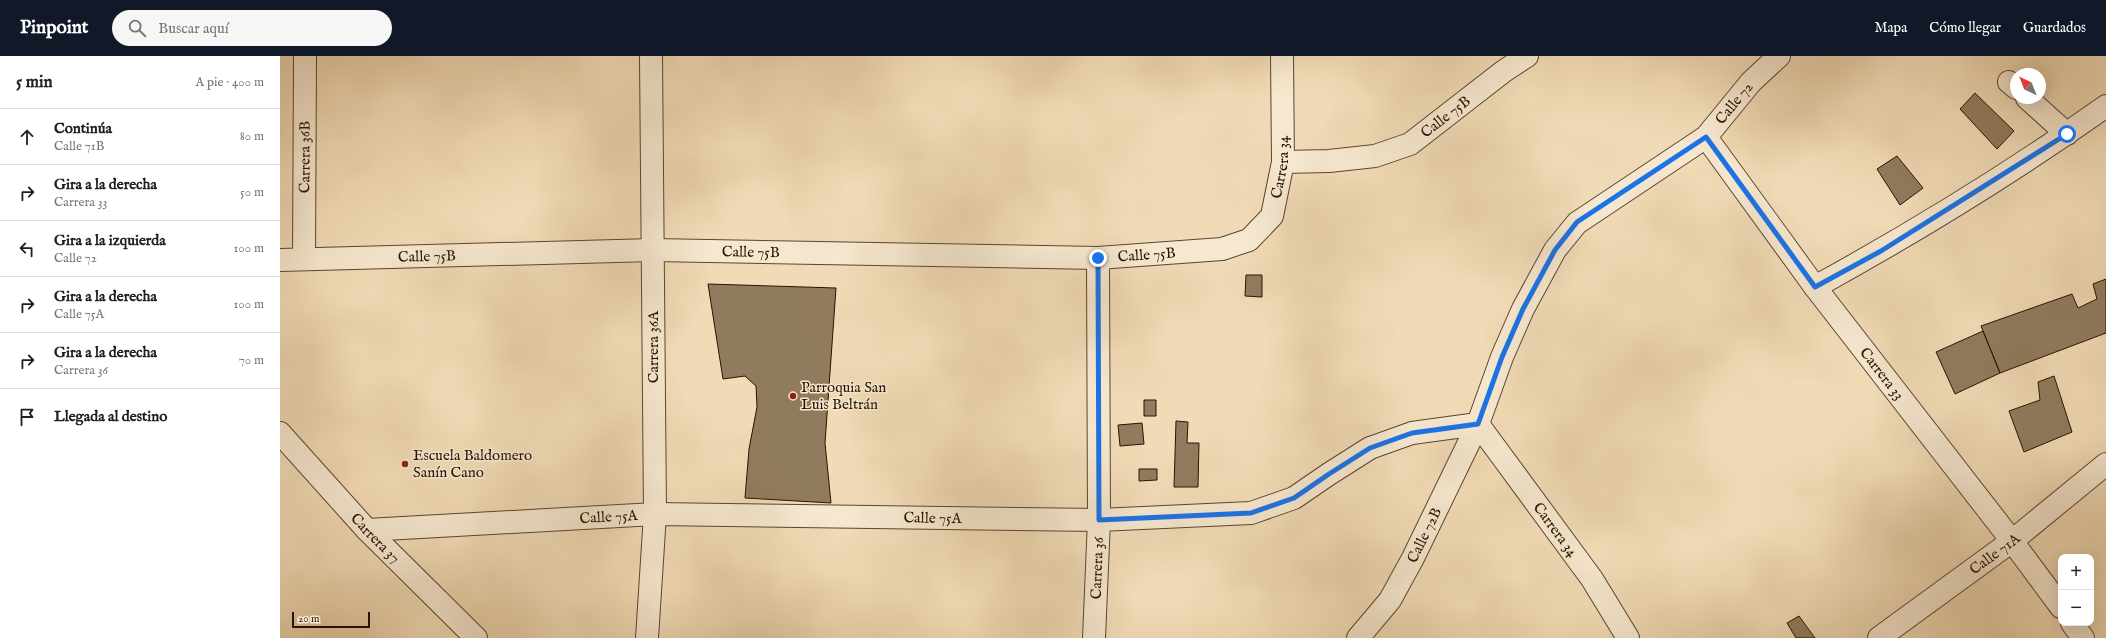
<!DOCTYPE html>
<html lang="es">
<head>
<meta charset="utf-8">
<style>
  :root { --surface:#fff; --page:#f6f6f6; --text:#202124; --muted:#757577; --line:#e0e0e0; --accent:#111827 }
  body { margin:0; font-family:"IM FELL English",serif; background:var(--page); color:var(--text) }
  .controls { position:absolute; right:12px; bottom:12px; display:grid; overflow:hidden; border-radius:8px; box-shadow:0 4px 16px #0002 }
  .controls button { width:36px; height:36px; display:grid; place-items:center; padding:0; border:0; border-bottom:1px solid var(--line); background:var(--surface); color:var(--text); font:20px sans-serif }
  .compass { position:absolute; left:1730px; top:12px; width:36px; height:36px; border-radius:50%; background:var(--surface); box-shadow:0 4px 16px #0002; rotate:317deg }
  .scale { position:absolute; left:12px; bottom:10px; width:78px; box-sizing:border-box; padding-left:4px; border:2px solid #291301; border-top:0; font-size:11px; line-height:14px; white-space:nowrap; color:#291301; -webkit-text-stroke:3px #f6e8d0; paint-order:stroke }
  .stop { position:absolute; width:12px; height:12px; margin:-9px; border:3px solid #1a73e8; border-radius:50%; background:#fff }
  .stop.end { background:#1a73e8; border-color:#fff; box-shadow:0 1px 4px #0008 }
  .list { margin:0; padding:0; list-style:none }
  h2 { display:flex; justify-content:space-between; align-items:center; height:52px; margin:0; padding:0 16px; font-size:17px }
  h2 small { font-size:13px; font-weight:400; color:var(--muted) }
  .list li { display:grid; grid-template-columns:26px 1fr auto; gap:12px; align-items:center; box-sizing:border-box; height:56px; padding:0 16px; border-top:1px solid var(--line) }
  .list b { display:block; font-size:15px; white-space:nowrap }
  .list p { margin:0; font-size:13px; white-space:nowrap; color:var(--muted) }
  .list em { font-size:13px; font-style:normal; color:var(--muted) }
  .icon { flex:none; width:22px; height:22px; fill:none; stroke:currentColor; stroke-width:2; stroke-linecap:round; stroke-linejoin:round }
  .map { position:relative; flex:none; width:1826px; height:582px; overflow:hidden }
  header { display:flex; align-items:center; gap:24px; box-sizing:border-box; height:56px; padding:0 20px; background:var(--accent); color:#fff }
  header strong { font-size:19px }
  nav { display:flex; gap:22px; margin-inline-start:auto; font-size:14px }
  .search { width:280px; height:36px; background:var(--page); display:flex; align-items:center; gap:10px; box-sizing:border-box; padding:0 14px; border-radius:22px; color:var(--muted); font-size:15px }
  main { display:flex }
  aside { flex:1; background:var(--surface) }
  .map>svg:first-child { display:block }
  .building { fill:#917b5f; stroke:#291301 }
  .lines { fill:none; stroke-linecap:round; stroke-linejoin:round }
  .minor-casing { stroke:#5b452e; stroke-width:24 }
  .minor { stroke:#f6e8d0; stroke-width:22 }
  .route { stroke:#1a73e8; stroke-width:5 }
  .poi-dot { fill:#8f2418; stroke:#f6e8d0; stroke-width:1.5 }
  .labels { text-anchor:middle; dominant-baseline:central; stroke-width:3; stroke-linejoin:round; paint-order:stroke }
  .street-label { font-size:15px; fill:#291301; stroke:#f6e8d0 }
  .poi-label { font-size:15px; fill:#291301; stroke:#f6e8d0; text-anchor:start }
</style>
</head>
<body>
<header>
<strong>Pinpoint</strong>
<div class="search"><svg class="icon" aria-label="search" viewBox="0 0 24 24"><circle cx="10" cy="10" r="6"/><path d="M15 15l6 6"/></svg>Buscar aquí</div>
<nav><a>Mapa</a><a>Cómo llegar</a><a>Guardados</a></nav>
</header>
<main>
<aside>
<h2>5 min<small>A pie · 400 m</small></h2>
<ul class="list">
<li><svg class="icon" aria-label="ahead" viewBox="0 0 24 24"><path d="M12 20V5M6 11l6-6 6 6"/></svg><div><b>Continúa</b><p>Calle 71B</p></div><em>80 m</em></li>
<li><svg class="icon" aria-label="right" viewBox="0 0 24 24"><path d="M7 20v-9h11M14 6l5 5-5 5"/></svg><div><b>Gira a la derecha</b><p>Carrera 33</p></div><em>50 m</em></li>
<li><svg class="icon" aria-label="left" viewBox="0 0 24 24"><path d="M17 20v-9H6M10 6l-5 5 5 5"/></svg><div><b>Gira a la izquierda</b><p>Calle 72</p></div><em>100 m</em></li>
<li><svg class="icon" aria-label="right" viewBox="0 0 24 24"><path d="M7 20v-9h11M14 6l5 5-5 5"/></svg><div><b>Gira a la derecha</b><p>Calle 75A</p></div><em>100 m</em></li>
<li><svg class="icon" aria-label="right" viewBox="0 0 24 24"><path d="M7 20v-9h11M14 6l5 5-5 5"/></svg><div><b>Gira a la derecha</b><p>Carrera 36</p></div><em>70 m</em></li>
<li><svg class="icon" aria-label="arrive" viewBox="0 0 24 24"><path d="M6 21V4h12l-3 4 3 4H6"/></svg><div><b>Llegada al destino</b></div></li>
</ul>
</aside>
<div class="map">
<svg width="1826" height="582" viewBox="0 0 1826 582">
  <rect width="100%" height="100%" fill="#f1dbb6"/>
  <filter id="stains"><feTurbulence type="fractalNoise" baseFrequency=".005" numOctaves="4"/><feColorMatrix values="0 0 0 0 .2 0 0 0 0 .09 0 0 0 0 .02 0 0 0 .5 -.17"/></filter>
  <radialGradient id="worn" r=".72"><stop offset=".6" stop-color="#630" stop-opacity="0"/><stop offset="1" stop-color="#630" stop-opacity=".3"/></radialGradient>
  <path class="building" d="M 1695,37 L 1734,75 L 1717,93 L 1680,53 Z
    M 1617,100 L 1643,132 L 1620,149 L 1597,113 Z
    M 966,219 L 982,219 L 982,241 L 965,240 Z
    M 1826,223 L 1826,277 L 1720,317 L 1701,270 L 1792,238 L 1798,252 L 1817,243 L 1813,228 Z
    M 428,228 L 556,232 L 545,387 L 551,447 L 465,442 L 469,393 L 477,351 L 476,330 L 465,320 L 443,323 Z
    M 1703,275 L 1720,317 L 1675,338 L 1656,296 Z
    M 1774,320 L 1792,376 L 1744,396 L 1729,355 L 1760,344 L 1758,326 Z
    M 864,344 L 876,344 L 876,360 L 864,360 Z
    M 896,365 L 908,366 L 907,387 L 919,387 L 918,431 L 894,431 Z
    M 862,367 L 864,388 L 840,390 L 838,369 Z
    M 859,413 L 877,413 L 877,424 L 859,425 Z
    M 1519,560 L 1535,582 L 1516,582 L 1507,567 Z"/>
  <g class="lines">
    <g class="minor-casing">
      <g id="minor">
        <path d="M 1729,26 L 1736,32"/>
        <path d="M 1747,42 L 1787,78"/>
        <path id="s1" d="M 1426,81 L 1535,231 L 1732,485 L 1781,551"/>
        <path id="s2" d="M 1003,106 L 1049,105 L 1095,100 L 1130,88 L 1224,15 L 1247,0"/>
        <path id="s3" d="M 24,203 L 25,0"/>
        <path id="s4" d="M 0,204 L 373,194 L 818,202 L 942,193 L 969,184 L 992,160 L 1003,106 L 1002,0"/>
        <path d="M 1535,231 C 1635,176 1733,116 1826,50"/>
        <path id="s5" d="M 1198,368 L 1312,523 L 1348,582"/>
        <path id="s6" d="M 0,377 L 87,474 L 196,582"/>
        <path id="s7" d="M 87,474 L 375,458 L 819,464 L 971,457 L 1014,442 L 1049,418 L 1090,392 L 1132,377 L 1198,368"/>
        <path d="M 1792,567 L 1803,582"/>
        <path d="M 367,582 L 375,458 L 371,0"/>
        <path id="s8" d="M 814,582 L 819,464 L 818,202"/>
        <path id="s9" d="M 1078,582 L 1110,544 L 1133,502 L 1198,368 L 1222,301 L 1243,253 L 1275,194 L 1297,167 L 1426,81 L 1471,26 L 1499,0"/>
        <path id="s10" d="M 1599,582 L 1732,485 L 1826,408"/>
      </g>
    </g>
    <use href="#minor" class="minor"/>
  </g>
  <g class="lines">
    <path class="route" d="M 818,202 L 819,464 L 971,457 L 1014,442 L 1049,418 L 1090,392 L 1132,377 L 1198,368 L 1222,301 L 1243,253 L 1275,194 L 1297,166 L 1426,81 L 1535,231 L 1601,195 L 1787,78"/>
  </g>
  <g class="poi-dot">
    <circle cx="513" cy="340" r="4"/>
    <circle cx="125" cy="408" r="4"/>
  </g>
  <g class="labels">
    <g class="street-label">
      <text stroke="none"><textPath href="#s9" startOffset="671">Calle 72</textPath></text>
      <text stroke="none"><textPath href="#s2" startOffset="174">Calle 75B</textPath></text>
      <text stroke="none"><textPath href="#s3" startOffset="102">Carrera 36B</textPath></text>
      <text stroke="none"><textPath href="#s4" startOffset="1054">Carrera 34</textPath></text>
      <text stroke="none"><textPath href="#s4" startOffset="471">Calle 75B</textPath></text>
      <text stroke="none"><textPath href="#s4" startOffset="867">Calle 75B</textPath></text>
      <text stroke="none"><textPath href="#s4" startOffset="147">Calle 75B</textPath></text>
      <text transform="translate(373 291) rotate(-90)">Carrera 36A</text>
      <text stroke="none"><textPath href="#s1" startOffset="295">Carrera 33</textPath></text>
      <text stroke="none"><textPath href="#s7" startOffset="242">Calle 75A</textPath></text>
      <text stroke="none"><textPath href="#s7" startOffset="566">Calle 75A</textPath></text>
      <text stroke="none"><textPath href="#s5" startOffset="131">Carrera 34</textPath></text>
      <text stroke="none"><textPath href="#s9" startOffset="123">Calle 72B</textPath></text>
      <text stroke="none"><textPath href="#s6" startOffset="142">Carrera 37</textPath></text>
      <text stroke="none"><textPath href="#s10" startOffset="143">Calle 71A</textPath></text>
      <text stroke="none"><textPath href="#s8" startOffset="70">Carrera 36</textPath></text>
    </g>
    <g class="poi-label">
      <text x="521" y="331">Parroquia San<tspan x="521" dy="17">Luis Beltrán</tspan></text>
      <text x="133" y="399">Escuela Baldomero<tspan x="133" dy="17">Sanín Cano</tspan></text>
    </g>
  </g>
  <rect width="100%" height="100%" filter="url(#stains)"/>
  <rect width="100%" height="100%" fill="url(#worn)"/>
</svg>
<div class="controls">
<button>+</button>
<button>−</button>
</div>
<svg class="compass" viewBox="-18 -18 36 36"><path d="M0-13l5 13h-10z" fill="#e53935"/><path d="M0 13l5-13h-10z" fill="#757577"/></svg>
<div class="scale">20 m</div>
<div class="stop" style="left:1787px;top:78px"></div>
<div class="stop end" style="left:818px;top:202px"></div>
</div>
</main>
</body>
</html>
